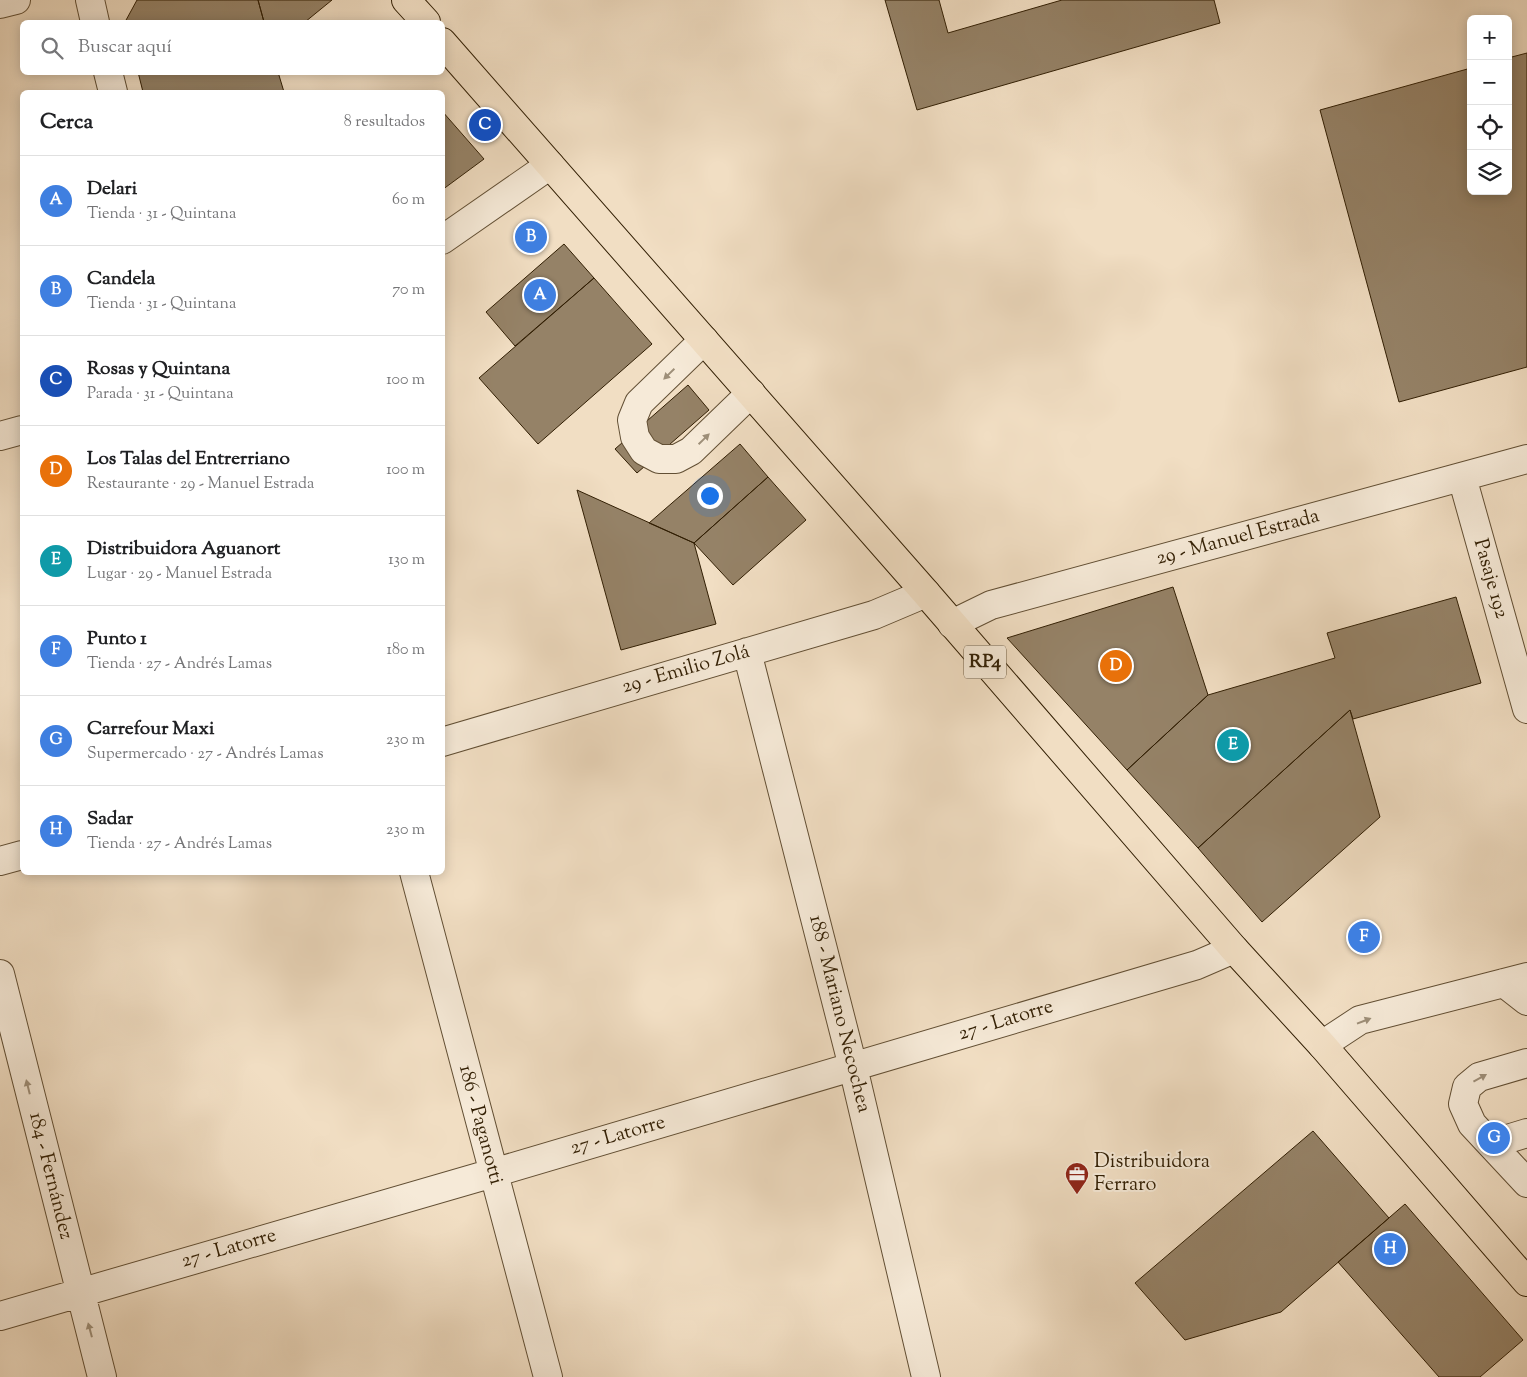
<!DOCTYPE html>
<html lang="es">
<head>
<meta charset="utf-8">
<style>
  :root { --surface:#fff; --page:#f6f6f6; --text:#202124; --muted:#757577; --line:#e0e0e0; --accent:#0f766e }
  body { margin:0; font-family:"Sorts Mill Goudy",serif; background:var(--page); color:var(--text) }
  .controls { position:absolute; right:15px; top:15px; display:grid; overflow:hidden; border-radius:8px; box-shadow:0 2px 12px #0003 }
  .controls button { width:45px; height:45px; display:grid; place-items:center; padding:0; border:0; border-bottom:1px solid var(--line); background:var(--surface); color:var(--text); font:25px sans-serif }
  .you { position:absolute; left:709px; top:495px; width:18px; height:18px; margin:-12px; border:4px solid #fff; border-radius:50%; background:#1a73e8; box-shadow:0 0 0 8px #1a73e833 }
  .badge { display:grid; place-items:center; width:32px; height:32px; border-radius:50%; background:var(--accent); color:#fff; font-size:16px; font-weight:700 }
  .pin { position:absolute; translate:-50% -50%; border:2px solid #fff; box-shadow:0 1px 5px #0006 }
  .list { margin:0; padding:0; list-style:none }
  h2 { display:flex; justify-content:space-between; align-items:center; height:65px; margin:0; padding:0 20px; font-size:21px }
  h2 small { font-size:16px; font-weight:400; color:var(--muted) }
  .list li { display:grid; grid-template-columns:32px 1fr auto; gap:15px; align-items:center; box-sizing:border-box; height:90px; padding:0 20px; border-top:1px solid var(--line) }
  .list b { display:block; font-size:19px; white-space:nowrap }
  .list p { margin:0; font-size:16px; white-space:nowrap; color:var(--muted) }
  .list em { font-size:16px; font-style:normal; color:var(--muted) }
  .icon { flex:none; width:28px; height:28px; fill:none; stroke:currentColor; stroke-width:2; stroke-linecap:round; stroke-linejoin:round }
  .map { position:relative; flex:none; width:1527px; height:1377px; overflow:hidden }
  .search { position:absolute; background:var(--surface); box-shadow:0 2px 12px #0003; left:20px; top:20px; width:425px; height:55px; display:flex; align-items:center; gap:12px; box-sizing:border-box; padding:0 18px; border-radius:8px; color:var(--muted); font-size:19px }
  .panel { position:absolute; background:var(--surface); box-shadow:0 2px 12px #0003; left:20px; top:90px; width:425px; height:785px; border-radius:8px }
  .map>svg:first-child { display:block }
  .building { fill:#958267; stroke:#321f04 }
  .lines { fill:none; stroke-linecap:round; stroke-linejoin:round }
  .minor-casing { stroke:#624f34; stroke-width:30 }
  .major-casing { stroke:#321f04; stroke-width:30 }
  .minor { stroke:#f6ead8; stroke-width:28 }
  .major { stroke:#f1dec3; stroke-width:28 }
  .oneway { fill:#9e8f79 }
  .labels { text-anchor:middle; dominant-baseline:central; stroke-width:4; stroke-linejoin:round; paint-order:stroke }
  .shield { fill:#f6ead8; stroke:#6d5c44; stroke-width:1 }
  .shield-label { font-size:19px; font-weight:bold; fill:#321f04 }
  .street-label { font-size:20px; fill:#321f04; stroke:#f6ead8 }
  .poi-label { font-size:20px; fill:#321f04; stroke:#f6ead8; text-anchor:start }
</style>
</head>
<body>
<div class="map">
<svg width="1527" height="1377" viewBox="0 0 1527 1377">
  <rect width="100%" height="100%" fill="#f1dec3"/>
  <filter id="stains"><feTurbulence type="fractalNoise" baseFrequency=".004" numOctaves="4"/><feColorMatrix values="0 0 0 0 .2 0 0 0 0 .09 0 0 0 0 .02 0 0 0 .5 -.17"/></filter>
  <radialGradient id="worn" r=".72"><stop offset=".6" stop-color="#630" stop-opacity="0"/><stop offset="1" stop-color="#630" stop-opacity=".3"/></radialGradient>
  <path class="building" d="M 137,0 L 258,0 L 264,22 L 125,22 Z
    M 258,0 L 332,0 L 305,22 L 264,22 Z
    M 885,0 L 939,0 L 948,33 L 1062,0 L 1214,0 L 1220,23 L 917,110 Z
    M 1527,53 L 1527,367 L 1399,402 L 1320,110 L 1471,68 L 1471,191 L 1508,191 L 1508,58 Z
    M 138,72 L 278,72 L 284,92 L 143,92 Z
    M 442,111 L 484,159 L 442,190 Z
    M 564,244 L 594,278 L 515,346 L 486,312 Z
    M 594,278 L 652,344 L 538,444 L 479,378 Z
    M 688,385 L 709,410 L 637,473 L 615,449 Z
    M 740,444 L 768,477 L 694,543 L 649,523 Z
    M 768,477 L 806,520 L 733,585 L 694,543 Z
    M 577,490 L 694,543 L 716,624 L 621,650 Z
    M 1173,587 L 1208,695 L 1127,770 L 1007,638 Z
    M 1456,597 L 1481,683 L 1353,719 L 1350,710 L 1198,848 L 1127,770 L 1208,695 L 1335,658 L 1327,633 Z
    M 1350,710 L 1380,817 L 1262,922 L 1198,848 Z
    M 1313,1131 L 1389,1218 L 1281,1312 L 1185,1340 L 1135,1283 Z
    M 1405,1204 L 1523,1340 L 1480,1377 L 1439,1377 L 1338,1262 Z"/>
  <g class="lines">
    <g class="minor-casing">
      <path id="minor" d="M 90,0 L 95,22
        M 0,4 L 16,0
        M 108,72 L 113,92
        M 442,240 L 550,165
        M 704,340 L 639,403 L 632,420 L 635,437 L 644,451 L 659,459 L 676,459 L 691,451 L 751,393
        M 0,436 L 22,430
        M 1462,477 L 1527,709
        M 952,624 L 991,605 L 1527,459
        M 747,652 L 853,1067 L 926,1377
        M 442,742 L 874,615 L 926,593
        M 0,861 L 22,855
        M 414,872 L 548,1377
        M 0,974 L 102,1377
        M 1504,983 L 1527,1001
        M 1322,1045 L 1360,1020 L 1527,977
        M 1527,1063 L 1479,1077 L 1467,1087 L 1463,1104 L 1472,1124 L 1527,1183
        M 1491,1144 L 1527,1133
        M 0,1316 L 493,1173 L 1197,965 L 1234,949"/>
    </g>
    <g class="major-casing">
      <path id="major" d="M 406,0 L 426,22
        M 442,42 L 926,593 L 1234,949 L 1322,1045 L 1527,1282"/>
    </g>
    <use href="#minor" class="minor"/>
    <use href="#major" class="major"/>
  </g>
  <defs><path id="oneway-solid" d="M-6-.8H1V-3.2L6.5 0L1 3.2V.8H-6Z" transform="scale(1.25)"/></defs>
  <g class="oneway">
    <use href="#oneway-solid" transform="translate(669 374) rotate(136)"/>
    <use href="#oneway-solid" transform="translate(704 439) rotate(-44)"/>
    <use href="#oneway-solid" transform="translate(1364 1021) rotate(-21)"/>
    <use href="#oneway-solid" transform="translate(1480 1078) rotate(-29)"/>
    <use href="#oneway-solid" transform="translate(28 1087) rotate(-104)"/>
    <use href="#oneway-solid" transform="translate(90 1330) rotate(-105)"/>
  </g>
  <defs>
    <g id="office-pin" transform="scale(1.25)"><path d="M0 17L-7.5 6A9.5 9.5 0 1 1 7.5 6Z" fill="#8f2418" stroke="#f6ead8"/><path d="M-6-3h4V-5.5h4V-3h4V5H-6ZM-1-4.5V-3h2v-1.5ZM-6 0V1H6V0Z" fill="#fff"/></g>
  </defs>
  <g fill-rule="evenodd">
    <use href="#office-pin" x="1077" y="1174"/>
  </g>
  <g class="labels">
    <rect class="shield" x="964" y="645.5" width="42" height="33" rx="4"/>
    <g class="shield-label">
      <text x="985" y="662">RP4</text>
    </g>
    <g class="street-label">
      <text transform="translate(1238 538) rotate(-15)">29 - Manuel Estrada</text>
      <text transform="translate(1490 579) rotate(74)">Pasaje 192</text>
      <text transform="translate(686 670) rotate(-16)">29 - Emilio Zolá</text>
      <text transform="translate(839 1014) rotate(76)">188 - Mariano Necochea</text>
      <text transform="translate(1006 1021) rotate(-17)">27 - Latorre</text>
      <text transform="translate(480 1125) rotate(75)">186 - Paganotti</text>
      <text transform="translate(618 1136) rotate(-16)">27 - Latorre</text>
      <text transform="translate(50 1176) rotate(76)">184 - Fernández</text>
      <text transform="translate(229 1249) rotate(-16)">27 - Latorre</text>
    </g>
    <g class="poi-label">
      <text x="1094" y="1162">Distribuidora<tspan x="1094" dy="23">Ferraro</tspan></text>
    </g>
  </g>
  <rect width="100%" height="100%" filter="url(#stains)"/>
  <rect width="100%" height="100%" fill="url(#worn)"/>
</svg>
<div class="controls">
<button>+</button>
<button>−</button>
<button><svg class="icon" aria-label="locate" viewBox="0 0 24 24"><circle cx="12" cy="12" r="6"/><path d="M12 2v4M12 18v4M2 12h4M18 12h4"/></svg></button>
<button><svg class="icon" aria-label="layers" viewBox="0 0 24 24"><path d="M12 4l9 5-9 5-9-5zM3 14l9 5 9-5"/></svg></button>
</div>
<div class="you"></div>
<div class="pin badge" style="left:540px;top:295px;background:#3f7fe0">A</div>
<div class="pin badge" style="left:531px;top:237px;background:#3f7fe0">B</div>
<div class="pin badge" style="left:485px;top:125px;background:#1a4fb4">C</div>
<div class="pin badge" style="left:1116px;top:666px;background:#e8710a">D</div>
<div class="pin badge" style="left:1233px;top:745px;background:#0f9aa8">E</div>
<div class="pin badge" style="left:1364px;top:937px;background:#3f7fe0">F</div>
<div class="pin badge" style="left:1494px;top:1138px;background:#3f7fe0">G</div>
<div class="pin badge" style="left:1390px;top:1249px;background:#3f7fe0">H</div>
<div class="search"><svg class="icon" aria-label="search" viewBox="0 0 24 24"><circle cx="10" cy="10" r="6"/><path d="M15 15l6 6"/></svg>Buscar aquí</div>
<section class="panel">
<h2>Cerca<small>8 resultados</small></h2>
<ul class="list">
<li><span class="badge" style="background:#3f7fe0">A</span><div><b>Delari</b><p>Tienda · 31 - Quintana</p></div><em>60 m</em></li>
<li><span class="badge" style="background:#3f7fe0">B</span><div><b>Candela</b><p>Tienda · 31 - Quintana</p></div><em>70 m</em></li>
<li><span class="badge" style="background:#1a4fb4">C</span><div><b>Rosas y Quintana</b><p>Parada · 31 - Quintana</p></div><em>100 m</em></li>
<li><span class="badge" style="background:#e8710a">D</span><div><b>Los Talas del Entrerriano</b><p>Restaurante · 29 - Manuel Estrada</p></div><em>100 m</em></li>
<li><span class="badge" style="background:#0f9aa8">E</span><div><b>Distribuidora Aguanort</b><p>Lugar · 29 - Manuel Estrada</p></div><em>130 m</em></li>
<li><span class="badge" style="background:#3f7fe0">F</span><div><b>Punto 1</b><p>Tienda · 27 - Andrés Lamas</p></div><em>180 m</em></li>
<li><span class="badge" style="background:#3f7fe0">G</span><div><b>Carrefour Maxi</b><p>Supermercado · 27 - Andrés Lamas</p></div><em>230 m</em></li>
<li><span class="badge" style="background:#3f7fe0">H</span><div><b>Sadar</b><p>Tienda · 27 - Andrés Lamas</p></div><em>230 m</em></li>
</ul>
</section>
</div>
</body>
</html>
